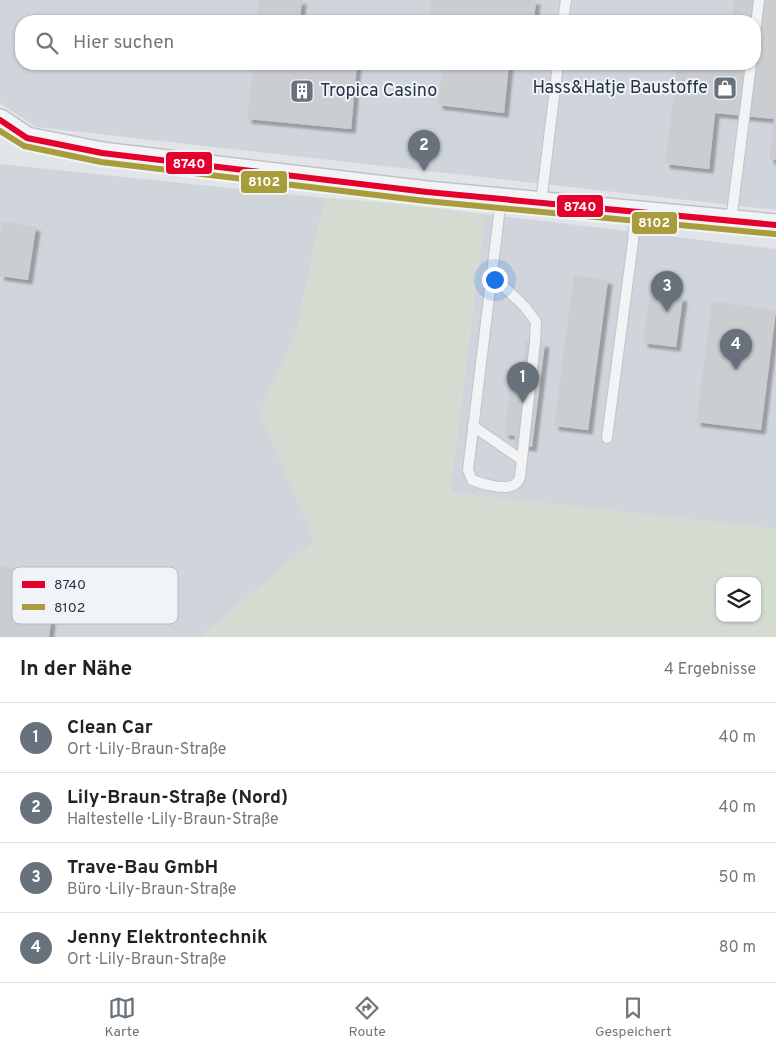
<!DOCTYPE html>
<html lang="de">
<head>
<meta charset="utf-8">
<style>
  :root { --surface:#fff; --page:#f6f6f6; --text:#222; --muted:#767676; --line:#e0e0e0; --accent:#68727d }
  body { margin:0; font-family:Overpass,sans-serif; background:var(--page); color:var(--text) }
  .controls { position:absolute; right:15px; bottom:15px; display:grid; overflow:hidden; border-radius:10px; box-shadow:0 1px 4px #0004 }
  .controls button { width:45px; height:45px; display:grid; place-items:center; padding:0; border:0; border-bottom:1px solid var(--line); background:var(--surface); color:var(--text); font:25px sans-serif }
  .you { position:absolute; left:494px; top:279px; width:18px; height:18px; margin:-12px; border:4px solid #fff; border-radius:50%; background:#1a73e8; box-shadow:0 0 0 8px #1a73e833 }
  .badge { display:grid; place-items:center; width:32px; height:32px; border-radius:50%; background:var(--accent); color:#fff; font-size:16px; font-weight:700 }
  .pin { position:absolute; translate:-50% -41px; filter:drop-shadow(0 1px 2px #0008) }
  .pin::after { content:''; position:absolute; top:26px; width:18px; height:15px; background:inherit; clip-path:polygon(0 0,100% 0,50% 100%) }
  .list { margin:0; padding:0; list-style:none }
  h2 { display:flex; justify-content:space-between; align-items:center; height:65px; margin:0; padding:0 20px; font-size:21px }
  h2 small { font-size:16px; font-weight:400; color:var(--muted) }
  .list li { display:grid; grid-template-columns:32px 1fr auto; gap:15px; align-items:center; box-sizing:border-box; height:70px; padding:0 20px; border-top:1px solid var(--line) }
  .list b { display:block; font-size:19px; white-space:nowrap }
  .list p { margin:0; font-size:16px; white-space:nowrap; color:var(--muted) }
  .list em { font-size:16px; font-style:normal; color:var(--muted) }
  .icon { flex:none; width:28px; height:28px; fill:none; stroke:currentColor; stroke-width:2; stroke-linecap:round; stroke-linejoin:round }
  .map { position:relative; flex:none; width:776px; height:637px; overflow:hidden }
  .search { position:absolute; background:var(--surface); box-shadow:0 1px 4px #0004; left:15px; right:15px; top:15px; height:55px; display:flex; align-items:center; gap:12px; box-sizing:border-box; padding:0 18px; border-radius:20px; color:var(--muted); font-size:19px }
  .sheet { height:345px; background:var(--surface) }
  nav { display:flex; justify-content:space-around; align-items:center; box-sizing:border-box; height:70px; border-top:1px solid var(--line); background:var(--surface); font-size:14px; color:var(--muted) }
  nav a { display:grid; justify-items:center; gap:2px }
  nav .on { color:var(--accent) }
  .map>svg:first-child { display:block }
  .built { fill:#d0d5dc; fill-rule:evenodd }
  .green { fill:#d4dcd2; fill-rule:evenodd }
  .building { fill:#cbced1; filter:url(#shadow) }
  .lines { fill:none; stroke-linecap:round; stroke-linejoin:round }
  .service-casing { stroke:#c0c3c6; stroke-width:12 }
  .minor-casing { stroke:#c0c3c6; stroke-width:24 }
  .service { stroke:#f2f3f4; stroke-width:10 }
  .minor { stroke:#f2f3f4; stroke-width:21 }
  .bus-1-casing { stroke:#f0f4f8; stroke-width:10 }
  .bus-2-casing { stroke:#f0f4f8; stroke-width:10 }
  .bus-1 { stroke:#e4002b; stroke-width:6 }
  .bus-2 { stroke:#a99c3b; stroke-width:6 }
  .labels { text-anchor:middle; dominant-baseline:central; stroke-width:4; stroke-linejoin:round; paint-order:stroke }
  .poi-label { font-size:18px; fill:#273444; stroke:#f0f4f8; text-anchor:end }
  .key { fill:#f0f4f8; stroke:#b4bac2; stroke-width:1 }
  .key-label { font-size:14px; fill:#273444 }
  .line-badge { stroke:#f0f4f8; stroke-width:2 }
  .badge-label { font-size:14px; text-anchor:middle; font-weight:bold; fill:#fff }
</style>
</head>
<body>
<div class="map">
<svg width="776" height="637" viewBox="0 0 776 637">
  <defs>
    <filter id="shadow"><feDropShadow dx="4.5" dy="4.5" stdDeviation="1" flood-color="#0004"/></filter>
  </defs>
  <rect width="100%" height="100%" fill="#e2e5e8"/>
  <path class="built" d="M 0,0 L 776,0 L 776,210 L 36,127 L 0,103 ZM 21,21 L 755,21 L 755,64 L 21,64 Z
    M 0,164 L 325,198 L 296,334 L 260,412 L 315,541 L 205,633 L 203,637 L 0,637 Z
    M 485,214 L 776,249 L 776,529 L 450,493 Z"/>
  <path class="green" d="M 325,198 L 391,203 L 485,214 L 450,493 L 776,529 L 776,637 L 203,637 L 205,633 L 315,541 L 260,412 L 296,334 ZM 720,581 L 757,581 L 757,618 L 720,618 Z"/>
  <path class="building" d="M 259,0 L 302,0 L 300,21 L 257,21 Z
    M 431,0 L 536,0 L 534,21 L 428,21 Z
    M 734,0 L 776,0 L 776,159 L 769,160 L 774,119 L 715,113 L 709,169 L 665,164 L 677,64 L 755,64 L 755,21 L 732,21 Z
    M 253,64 L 357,64 L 351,129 L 247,119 Z
    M 443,64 L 509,64 L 504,113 L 438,105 Z
    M 2,221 L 36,227 L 28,280 L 0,276 L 0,233 Z
    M 574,275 L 608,280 L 588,430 L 554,426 Z
    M 650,293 L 683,297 L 676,347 L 643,343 Z
    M 712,301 L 776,310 L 761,430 L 696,422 Z
    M 526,340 L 545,343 L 532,447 L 514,445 L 515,436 L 504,434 L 513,370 L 522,371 Z
    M 0,566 L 57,575 L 49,637 L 0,637 Z"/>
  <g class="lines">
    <g class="service-casing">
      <path id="service" d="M 563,21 L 566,0
        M 755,33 L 759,0
        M 541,203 L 558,64
        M 731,221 L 751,64
        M 492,275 L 525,307 L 536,322 L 535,342 L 520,477 C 519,480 518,482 515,484 C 507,491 482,484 472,480 L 468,470 L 501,199
        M 473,426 L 522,460
        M 607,438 L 633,242 L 635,211"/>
    </g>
    <g class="minor-casing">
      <path id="minor" d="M 0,120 L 27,138 L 102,153 L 427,192 L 776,225"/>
    </g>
    <use href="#service" class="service"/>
    <use href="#minor" class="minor"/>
    <g class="bus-1-casing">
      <path id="bus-1" d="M 0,120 L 27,138 L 102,153 L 427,192 L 776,225"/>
    </g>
    <g class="bus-2-casing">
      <path id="bus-2" d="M 0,131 L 24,146 L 101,162 L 426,201 L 775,234"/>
    </g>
    <use href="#bus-1" class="bus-1"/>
    <use href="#bus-2" class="bus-2"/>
  </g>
  <defs>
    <g id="shop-square" transform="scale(1.25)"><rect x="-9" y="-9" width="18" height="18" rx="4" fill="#68727d" stroke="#f0f4f8"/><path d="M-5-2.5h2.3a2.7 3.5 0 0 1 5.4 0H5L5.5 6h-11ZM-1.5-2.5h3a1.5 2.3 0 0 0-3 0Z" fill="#fff"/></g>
    <g id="building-square" transform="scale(1.25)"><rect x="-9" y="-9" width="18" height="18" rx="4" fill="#68727d" stroke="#f0f4f8"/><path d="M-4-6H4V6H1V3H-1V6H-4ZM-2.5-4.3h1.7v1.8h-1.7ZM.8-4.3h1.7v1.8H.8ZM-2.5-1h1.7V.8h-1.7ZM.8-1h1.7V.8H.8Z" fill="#fff"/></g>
  </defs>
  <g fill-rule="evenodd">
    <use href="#shop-square" x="725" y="88"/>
    <use href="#building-square" x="302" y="91"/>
  </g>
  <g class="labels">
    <g class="poi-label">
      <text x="708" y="88">Hass&amp;Hatje Baustoffe</text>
      <text x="320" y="91" text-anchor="start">Tropica Casino</text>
    </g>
  </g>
  <rect x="12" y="567" width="166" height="57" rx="8" class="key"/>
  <rect x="22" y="581" width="23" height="7" fill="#e4002b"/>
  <rect x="22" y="604" width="23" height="6" fill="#a99c3b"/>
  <g class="key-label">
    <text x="54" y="589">8740</text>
    <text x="54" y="612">8102</text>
  </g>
  <g class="line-badge">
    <rect x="165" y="151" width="48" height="24" rx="5" fill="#e4002b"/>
    <rect x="240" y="170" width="48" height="24" rx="5" fill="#a99c3b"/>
    <rect x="556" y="194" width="48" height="24" rx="5" fill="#e4002b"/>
    <rect x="631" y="211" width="47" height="24" rx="5" fill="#a99c3b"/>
  </g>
  <g class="badge-label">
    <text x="189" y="168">8740</text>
    <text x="264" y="186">8102</text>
    <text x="580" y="211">8740</text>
    <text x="654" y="227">8102</text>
  </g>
</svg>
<div class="controls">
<button><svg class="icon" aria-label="layers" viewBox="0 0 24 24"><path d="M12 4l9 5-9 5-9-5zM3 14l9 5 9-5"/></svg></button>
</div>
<div class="you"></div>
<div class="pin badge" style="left:523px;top:403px">1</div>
<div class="pin badge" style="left:424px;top:171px">2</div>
<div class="pin badge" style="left:667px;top:312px">3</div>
<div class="pin badge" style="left:736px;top:370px">4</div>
<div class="search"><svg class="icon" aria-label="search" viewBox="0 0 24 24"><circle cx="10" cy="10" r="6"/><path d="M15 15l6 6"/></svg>Hier suchen</div>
</div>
<section class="sheet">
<h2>In der Nähe<small>4 Ergebnisse</small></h2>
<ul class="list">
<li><span class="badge">1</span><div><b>Clean Car</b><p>Ort · Lily-Braun-Straße</p></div><em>40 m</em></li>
<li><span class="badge">2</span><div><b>Lily-Braun-Straße (Nord)</b><p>Haltestelle · Lily-Braun-Straße</p></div><em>40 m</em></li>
<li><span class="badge">3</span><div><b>Trave-Bau GmbH</b><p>Büro · Lily-Braun-Straße</p></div><em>50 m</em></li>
<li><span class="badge">4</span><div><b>Jenny Elektrontechnik</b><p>Ort · Lily-Braun-Straße</p></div><em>80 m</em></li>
</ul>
</section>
<nav>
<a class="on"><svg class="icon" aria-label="map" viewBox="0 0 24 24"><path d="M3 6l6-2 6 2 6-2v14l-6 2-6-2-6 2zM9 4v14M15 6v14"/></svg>Karte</a>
<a><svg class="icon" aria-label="directions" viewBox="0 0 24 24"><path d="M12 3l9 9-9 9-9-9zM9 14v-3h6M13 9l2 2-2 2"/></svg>Route</a>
<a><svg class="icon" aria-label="saved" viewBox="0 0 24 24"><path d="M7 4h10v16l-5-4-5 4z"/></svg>Gespeichert</a>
</nav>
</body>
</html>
